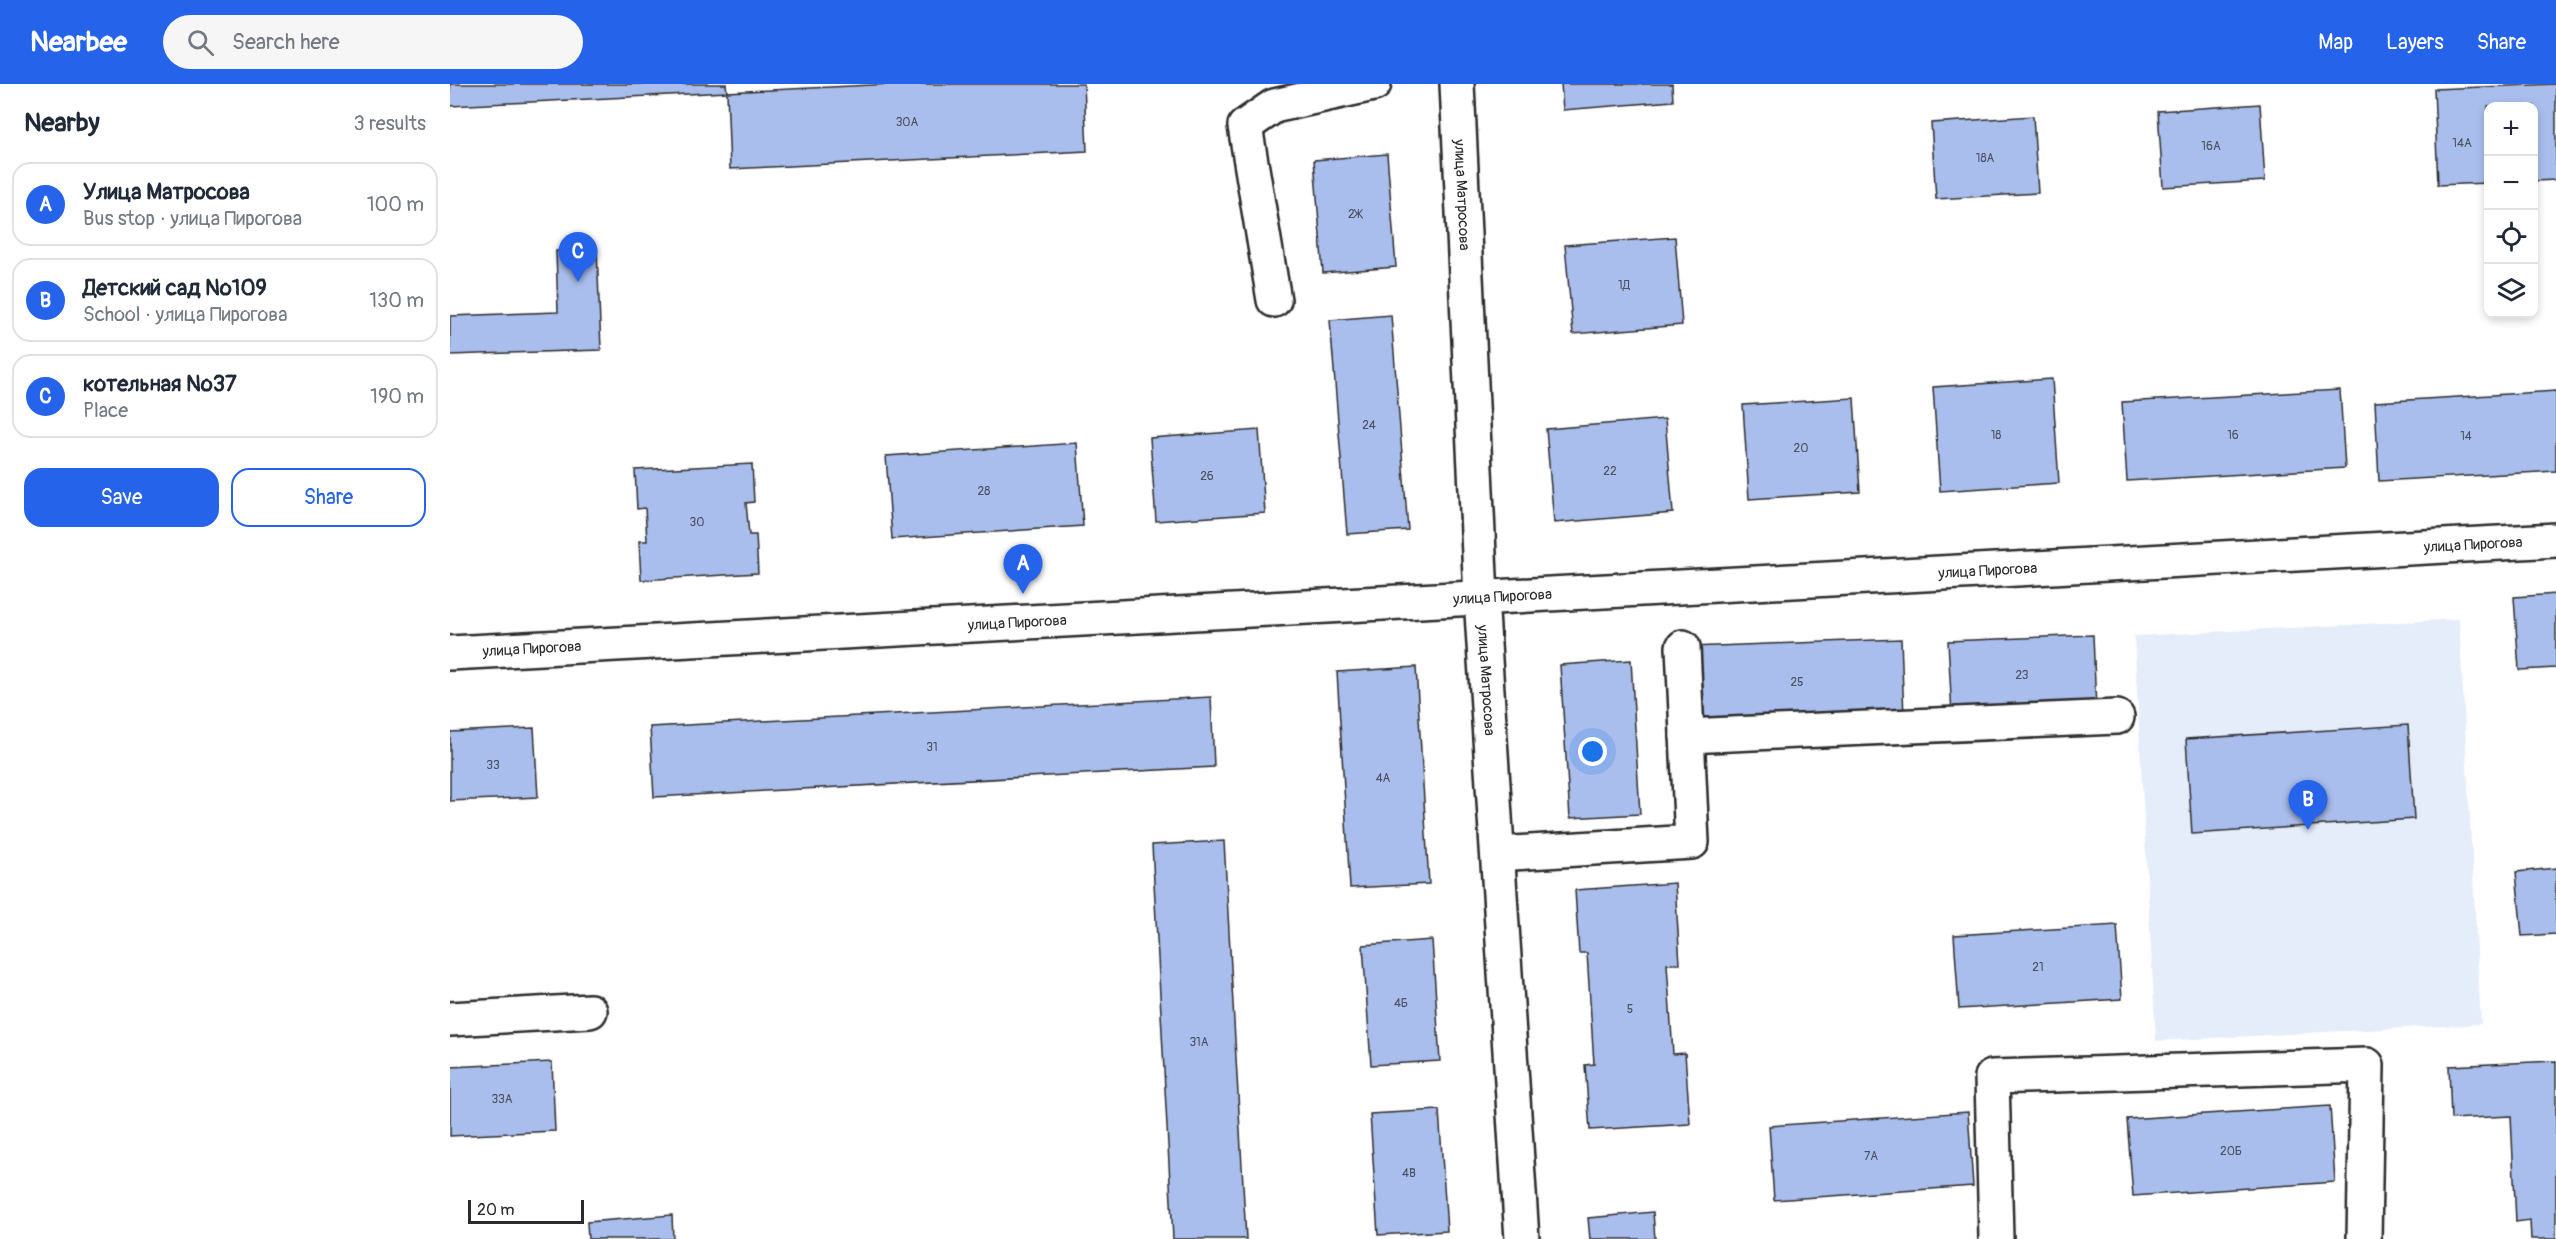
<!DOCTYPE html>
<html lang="en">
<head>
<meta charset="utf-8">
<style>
  :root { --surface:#fff; --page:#f6f6f7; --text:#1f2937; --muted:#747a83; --line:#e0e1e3; --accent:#2563eb }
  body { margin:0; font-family:Pangolin,sans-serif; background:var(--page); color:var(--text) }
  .controls { position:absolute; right:18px; top:18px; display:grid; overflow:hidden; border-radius:12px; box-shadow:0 3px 9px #0003 }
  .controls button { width:54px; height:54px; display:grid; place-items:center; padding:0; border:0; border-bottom:2px solid var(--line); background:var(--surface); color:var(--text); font:30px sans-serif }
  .scale { position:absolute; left:18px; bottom:15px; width:116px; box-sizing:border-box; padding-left:6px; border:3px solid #2b2b2b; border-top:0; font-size:16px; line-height:21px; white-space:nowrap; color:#2b2b2b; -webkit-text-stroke:4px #fff; paint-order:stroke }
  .you { position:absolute; left:1143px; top:668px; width:21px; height:21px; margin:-15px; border:4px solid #fff; border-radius:50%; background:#1a73e8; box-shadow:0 0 0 9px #1a73e833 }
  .badge { display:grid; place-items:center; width:39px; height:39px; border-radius:50%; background:var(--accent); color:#fff; font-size:20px; font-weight:700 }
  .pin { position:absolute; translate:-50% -50px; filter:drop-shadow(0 2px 3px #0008) }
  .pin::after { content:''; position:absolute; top:32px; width:21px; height:18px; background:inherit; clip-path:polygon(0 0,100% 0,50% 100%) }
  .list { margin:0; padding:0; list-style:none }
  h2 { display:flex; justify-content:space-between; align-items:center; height:78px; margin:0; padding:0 24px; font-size:26px }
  h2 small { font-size:20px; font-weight:400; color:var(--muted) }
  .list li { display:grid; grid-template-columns:39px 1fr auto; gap:18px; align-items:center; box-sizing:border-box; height:84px; margin:0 12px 12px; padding:0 12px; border:2px solid var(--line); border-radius:18px }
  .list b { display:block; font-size:22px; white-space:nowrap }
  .list p { margin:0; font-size:20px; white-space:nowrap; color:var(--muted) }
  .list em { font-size:20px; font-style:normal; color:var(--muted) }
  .actions { display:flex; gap:12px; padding:18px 24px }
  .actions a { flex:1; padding:14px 0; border:2px solid var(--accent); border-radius:18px; text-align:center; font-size:21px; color:var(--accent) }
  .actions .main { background:var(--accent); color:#fff }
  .icon { flex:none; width:33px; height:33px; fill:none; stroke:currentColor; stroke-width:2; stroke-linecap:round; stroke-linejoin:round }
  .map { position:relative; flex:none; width:2106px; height:1155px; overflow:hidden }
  header { display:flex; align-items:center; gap:36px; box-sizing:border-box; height:84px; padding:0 30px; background:var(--accent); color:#fff }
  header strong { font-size:28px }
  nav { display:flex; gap:33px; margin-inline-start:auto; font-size:21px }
  .search { width:420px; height:54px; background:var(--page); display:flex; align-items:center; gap:15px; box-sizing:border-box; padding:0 21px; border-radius:33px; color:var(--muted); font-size:22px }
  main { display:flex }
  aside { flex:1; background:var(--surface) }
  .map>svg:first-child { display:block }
  .built { fill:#e5ecfa }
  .building { fill:#a9beed; stroke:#2b2b2b; stroke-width:1.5 }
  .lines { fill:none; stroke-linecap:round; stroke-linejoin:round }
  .minor-casing { stroke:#2b2b2b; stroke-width:38 }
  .minor { stroke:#fff; stroke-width:33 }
  .labels { text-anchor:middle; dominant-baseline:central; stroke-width:6; stroke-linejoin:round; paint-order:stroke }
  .number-label { font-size:12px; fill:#4a505c }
  .street-label { font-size:15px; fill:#2b2b2b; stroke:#fff }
</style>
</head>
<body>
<header>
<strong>Nearbee</strong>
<div class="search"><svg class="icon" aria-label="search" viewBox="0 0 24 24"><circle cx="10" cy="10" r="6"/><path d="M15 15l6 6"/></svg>Search here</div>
<nav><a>Map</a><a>Layers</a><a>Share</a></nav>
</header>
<main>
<aside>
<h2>Nearby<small>3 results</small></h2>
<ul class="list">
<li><span class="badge">A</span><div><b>Улица Матросова</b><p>Bus stop · улица Пирогова</p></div><em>100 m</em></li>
<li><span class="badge">B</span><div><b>Детский сад №109</b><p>School · улица Пирогова</p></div><em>130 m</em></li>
<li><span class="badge">C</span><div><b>котельная №37</b><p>Place</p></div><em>190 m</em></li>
</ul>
<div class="actions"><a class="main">Save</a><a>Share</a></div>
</aside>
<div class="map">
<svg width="2106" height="1155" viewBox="0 0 2106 1155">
  <rect width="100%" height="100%" fill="#fff"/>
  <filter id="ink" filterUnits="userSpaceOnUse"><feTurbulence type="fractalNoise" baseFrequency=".0167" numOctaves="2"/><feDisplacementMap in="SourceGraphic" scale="12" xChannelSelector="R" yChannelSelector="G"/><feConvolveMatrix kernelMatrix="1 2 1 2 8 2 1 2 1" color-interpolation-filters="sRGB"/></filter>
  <g filter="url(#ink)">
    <path class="built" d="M 2009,535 L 2031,940 L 1706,957 L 1684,552 Z"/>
    <path class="building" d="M 0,0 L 276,0 L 277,8 L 0,22 Z
      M 442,0 L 634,0 L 637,67 L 280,85 L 277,8 Z
      M 1111,0 L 1222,0 L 1223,17 L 1113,26 Z
      M 2106,0 L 2106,96 L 2084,97 L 2084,22 L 2038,22 L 2038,99 L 1988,101 L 1984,5 Z
      M 1810,20 L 1815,97 L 1713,103 L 1708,27 Z
      M 1583,32 L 1588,109 L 1486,115 L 1481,39 Z
      M 937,70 L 946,183 L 873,189 L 864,76 Z
      M 1225,153 L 1232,241 L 1123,250 L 1115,161 Z
      M 147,165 L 151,266 L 0,271 L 0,232 L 108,228 L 106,167 Z
      M 941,231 L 958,446 L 897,450 L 880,236 Z
      M 1602,295 L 1609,399 L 1490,407 L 1483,303 Z
      M 1890,306 L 1895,384 L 1677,397 L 1672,318 Z
      M 2106,307 L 2106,387 L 1929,397 L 1925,318 Z
      M 1404,314 L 1410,408 L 1299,415 L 1293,321 Z
      M 1215,335 L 1223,429 L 1104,439 L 1096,345 Z
      M 809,346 L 815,429 L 706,437 L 700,354 Z
      M 627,359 L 633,442 L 442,455 L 436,372 Z
      M 302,380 L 304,418 L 296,419 L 299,451 L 306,451 L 308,489 L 191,496 L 189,457 L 197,457 L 195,424 L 187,425 L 185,386 Z
      M 2106,510 L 2106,584 L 2069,586 L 2064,513 Z
      M 1643,551 L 1646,625 L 1502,631 L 1498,557 Z
      M 1451,555 L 1454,633 L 1244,641 L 1240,563 Z
      M 1181,576 L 1190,730 L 1120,734 L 1110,581 Z
      M 966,583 L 979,800 L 900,804 L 887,588 Z
      M 761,613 L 764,683 L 204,713 L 200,643 Z
      M 1958,641 L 1964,735 L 1742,750 L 1736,655 Z
      M 84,644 L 88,713 L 0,717 L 0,648 Z
      M 774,757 L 796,1155 L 723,1155 L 702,761 Z
      M 2106,784 L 2106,850 L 2072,852 L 2066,788 Z
      M 1225,799 L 1230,880 L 1217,880 L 1223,970 L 1235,969 L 1240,1040 L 1140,1046 L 1135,981 L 1144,980 L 1137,869 L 1129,869 L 1125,806 Z
      M 1667,841 L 1672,915 L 1509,925 L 1504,851 Z
      M 982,856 L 990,977 L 921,981 L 913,861 Z
      M 2106,977 L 2106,1155 L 2081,1155 L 2080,1136 L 2066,1138 L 2061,1032 L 2001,1035 L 1999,982 Z
      M 102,978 L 105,1047 L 0,1052 L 0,983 Z
      M 1880,1022 L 1885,1098 L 1683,1112 L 1677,1035 Z
      M 989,1026 L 997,1147 L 928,1151 L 920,1030 Z
      M 1518,1028 L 1523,1102 L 1324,1116 L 1319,1042 Z
      M 1203,1128 L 1205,1155 L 1140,1155 L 1138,1134 Z
      M 222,1131 L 223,1155 L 138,1155 L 137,1138 Z"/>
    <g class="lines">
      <g class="minor-casing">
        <g id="minor">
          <path id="s1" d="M 1007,0 L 1031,513 L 1072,1155"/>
          <path d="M 824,216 L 795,42 L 824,22 L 924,0"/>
          <path id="s2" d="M 0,569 L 2106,456"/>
          <path d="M 1237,652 L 1667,633"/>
          <path d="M 1048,770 L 1242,758 L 1233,563"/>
          <path d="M 0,935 L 140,927"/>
          <path d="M 1546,1155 L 1542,993 L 1917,981 L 1914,1155"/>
        </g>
      </g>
      <use href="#minor" class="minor"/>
    </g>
  </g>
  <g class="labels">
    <g class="number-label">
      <text x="457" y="38">30А</text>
      <text x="2012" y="59">14А</text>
      <text x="1761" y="62">16А</text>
      <text x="1535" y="74">18А</text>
      <text x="905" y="130">2Ж</text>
      <text x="1174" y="201">1Д</text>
      <text x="919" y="341">24</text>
      <text x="1546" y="351">18</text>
      <text x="1783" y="351">16</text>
      <text x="2016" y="352">14</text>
      <text x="1351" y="364">20</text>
      <text x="1160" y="387">22</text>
      <text x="757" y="392">26</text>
      <text x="534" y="407">28</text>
      <text x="247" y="438">30</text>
      <text x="1572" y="591">23</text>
      <text x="1347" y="598">25</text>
      <text x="482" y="663">31</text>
      <text x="43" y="681">33</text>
      <text x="933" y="694">4А</text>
      <text x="1588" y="883">21</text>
      <text x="951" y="919">4Б</text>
      <text x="1180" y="925">5</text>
      <text x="749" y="958">31А</text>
      <text x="52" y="1015">33А</text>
      <text x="1781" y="1067">20Б</text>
      <text x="1421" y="1072">7А</text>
      <text x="959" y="1089">4В</text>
    </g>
    <g class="street-label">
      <text stroke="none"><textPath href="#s1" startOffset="111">улица Матросова</textPath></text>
      <text stroke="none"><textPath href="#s2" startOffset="2026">улица Пирогова</textPath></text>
      <text stroke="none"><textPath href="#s2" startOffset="1540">улица Пирогова</textPath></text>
      <text stroke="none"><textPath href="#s2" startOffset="1054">улица Пирогова</textPath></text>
      <text stroke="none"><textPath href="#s2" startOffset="568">улица Пирогова</textPath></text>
      <text stroke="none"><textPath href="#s2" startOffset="82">улица Пирогова</textPath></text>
      <text stroke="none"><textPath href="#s1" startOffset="597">улица Матросова</textPath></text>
    </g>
  </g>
</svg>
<div class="controls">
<button>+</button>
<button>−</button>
<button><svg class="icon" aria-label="locate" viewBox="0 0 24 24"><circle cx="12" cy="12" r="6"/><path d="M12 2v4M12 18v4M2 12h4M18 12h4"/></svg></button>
<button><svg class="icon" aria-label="layers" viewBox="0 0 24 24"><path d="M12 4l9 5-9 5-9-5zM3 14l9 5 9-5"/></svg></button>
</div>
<div class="scale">20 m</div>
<div class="you"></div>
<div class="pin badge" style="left:573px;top:510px">A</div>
<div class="pin badge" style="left:1858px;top:746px">B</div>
<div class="pin badge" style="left:128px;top:198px">C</div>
</div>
</main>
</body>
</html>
